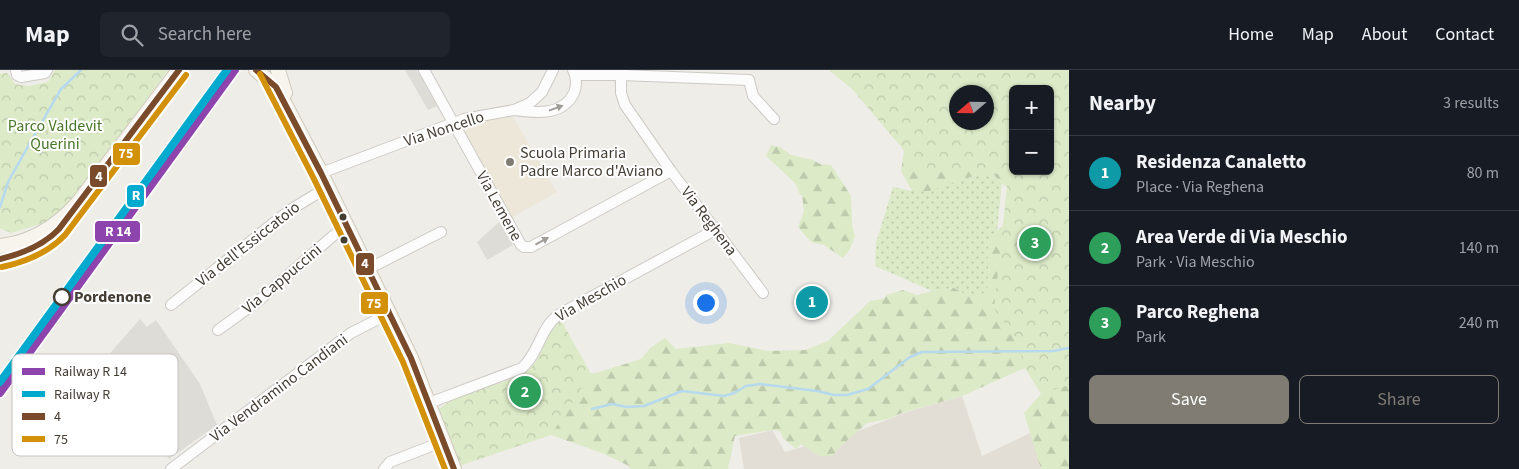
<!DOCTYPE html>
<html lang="en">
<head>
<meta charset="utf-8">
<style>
  :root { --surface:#171b24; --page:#20242c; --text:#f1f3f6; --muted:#9ea1a6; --line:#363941; --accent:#807b73 }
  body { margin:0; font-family:"Source Sans 3",sans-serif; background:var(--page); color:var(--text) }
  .controls { position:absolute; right:15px; top:15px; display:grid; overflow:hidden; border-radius:8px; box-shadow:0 1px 4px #0004 }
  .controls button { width:45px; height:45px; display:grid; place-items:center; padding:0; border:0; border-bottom:1px solid var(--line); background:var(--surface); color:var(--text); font:25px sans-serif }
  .compass { position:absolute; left:949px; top:15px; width:45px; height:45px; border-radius:50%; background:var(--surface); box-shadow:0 1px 4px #0004; rotate:250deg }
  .you { position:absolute; left:705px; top:232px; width:18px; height:18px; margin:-12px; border:4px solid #fff; border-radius:50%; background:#1a73e8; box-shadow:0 0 0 8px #1a73e833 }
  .badge { display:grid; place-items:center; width:32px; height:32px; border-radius:50%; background:var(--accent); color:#fff; font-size:16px; font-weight:700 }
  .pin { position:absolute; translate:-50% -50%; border:2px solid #fff; box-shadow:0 1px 5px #0006 }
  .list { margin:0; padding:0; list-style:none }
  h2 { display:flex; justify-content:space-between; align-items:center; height:65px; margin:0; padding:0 20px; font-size:21px }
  h2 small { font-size:16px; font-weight:400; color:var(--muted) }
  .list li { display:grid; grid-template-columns:32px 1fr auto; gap:15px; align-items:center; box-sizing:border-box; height:75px; padding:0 20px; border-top:1px solid var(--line) }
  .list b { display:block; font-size:19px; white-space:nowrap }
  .list p { margin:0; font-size:16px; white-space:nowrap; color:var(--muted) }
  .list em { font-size:16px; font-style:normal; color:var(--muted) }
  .actions { display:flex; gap:10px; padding:15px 20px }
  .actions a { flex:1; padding:11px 0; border:1px solid var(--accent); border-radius:8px; text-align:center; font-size:18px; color:var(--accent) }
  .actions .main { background:var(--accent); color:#fff }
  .icon { flex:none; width:28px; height:28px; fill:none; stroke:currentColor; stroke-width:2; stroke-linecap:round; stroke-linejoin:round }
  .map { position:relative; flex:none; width:1069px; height:399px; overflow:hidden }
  header { display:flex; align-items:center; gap:30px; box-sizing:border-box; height:70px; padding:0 25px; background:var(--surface); border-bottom:1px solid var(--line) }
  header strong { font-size:24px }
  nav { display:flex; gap:28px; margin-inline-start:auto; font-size:18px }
  .search { width:350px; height:45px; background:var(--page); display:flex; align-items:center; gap:12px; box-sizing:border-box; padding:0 18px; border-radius:8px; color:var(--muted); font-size:19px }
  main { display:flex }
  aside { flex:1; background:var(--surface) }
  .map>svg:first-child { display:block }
  .residential { fill:#e3ded5 }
  .education { fill:#ede7d9 }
  .grass { fill:url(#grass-dots) }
  .forest { fill:url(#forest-firs); fill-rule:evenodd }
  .park { fill:url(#park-crowns); fill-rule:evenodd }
  .parking { fill:#dedcd7 }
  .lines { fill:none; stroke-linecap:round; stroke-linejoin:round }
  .stream { stroke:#b7d9ee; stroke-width:2.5 }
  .street-casing { stroke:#cdcac5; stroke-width:12 }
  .secondary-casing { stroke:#cecabf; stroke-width:16 }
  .street { stroke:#fcfcfc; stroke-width:10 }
  .secondary { stroke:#f6f4ed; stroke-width:14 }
  .bus-1-casing { stroke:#fff; stroke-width:10 }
  .bus-2-casing { stroke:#fff; stroke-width:10 }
  .bus-1 { stroke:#7a4b2a; stroke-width:6 }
  .bus-2 { stroke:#d3910a; stroke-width:6 }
  .rail-1-casing { stroke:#fff; stroke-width:11 }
  .rail-2-casing { stroke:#fff; stroke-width:11 }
  .rail-1 { stroke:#8e44ad; stroke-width:8 }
  .rail-2 { stroke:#00a9ce; stroke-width:8 }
  .oneway { fill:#a09c98 }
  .poi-dot { fill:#807b73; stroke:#fff; stroke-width:2 }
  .bus-dot { fill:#443d34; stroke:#fff; stroke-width:2 }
  .stop-dot { fill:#fff; stroke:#443d34; stroke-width:2.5 }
  .labels { text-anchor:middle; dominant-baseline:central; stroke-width:4; stroke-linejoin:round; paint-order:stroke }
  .park-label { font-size:16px; fill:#477627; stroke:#fff }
  .street-label { font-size:16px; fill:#443d34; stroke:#fff }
  .poi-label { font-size:16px; fill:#443d34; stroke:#fff; text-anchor:start }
  .stop-label { font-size:16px; font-weight:bold; fill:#443d34; stroke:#fff; text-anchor:start }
  .key { fill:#fff; stroke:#c7c5c2; stroke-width:1 }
  .key-label { font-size:14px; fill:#443d34 }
  .line-badge { stroke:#fff; stroke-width:2 }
  .badge-label { font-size:14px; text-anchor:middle; font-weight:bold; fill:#fff }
</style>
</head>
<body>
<header>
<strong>Map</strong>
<div class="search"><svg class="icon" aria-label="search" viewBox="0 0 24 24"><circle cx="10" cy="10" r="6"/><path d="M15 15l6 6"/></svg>Search here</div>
<nav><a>Home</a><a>Map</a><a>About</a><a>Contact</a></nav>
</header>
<main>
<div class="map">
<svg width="1069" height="399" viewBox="0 0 1069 399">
  <defs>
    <pattern id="grass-dots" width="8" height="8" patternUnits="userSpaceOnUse" patternTransform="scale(1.25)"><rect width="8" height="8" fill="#dceac7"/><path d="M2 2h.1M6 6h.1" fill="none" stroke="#becaac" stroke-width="1.8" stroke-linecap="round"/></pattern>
    <pattern id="forest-firs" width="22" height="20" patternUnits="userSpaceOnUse" patternTransform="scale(1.25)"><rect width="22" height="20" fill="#dceac7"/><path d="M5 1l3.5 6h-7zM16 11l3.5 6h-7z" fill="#becaac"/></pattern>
    <pattern id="park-crowns" width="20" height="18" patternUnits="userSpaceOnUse" patternTransform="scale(1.25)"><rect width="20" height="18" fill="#dceac7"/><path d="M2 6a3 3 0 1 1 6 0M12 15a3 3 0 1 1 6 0" fill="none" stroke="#becaac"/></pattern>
  </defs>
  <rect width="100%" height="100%" fill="#eeede8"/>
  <path class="residential" d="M 962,326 L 982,386 L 1030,363 L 1045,399 L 744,399 L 739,368 L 772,360 L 785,382 L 858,361 L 910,341 Z"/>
  <path class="education" d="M 504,47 L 513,47 L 557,122 L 511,148 L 463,61 L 464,56 L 467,54 Z"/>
  <path class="grass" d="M 991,102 L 1002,113 L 997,161 L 989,168 C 986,186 990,204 987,222 L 972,228 L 954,218 L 932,221 L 875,196 L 876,173 L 893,117 L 912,121 Z"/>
  <path class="forest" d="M 829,0 L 996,0 L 1006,31 L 1013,38 L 1013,55 L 1008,60 L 1000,76 L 1013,93 L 1013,101 L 1018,101 L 1036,121 L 1039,132 L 1027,180 L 1011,212 L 1013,231 L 1007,255 L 1016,268 L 1025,298 L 962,326 L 902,343 L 888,349 L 867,353 L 842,375 L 832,386 L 819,386 L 801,374 L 796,379 L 783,368 L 780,361 L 772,360 L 735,366 L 728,399 L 630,399 L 629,396 L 602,383 L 551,365 L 556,356 L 543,351 L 541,336 L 548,290 L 571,285 L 583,304 L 596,303 L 641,289 L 650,278 L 665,268 L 676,279 L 729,273 L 768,281 L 805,280 L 828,271 L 870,231 L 883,229 L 887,225 L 903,220 L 917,225 L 932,221 L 954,218 L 972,228 L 987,222 C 990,204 986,186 989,168 L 1019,141 L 1018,129 L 991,102 L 966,108 L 929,121 L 912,121 L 901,101 L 904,81 L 895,63 L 865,26 L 853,20 ZM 956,22 L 986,22 L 986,52 L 956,52 Z
    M 771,75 L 780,77 L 791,85 L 813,90 L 820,94 L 831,95 L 851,126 L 852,155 L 855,166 L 850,179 L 843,188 L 824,175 L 811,172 L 798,157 L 804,141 L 802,125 L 800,125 L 796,114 L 766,86 Z
    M 1069,310 L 1069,399 L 1041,399 L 1024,343 L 1041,324 Z"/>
  <path class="park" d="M 55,0 L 168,0 L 66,140 L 47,152 L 11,163 L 0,158 L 0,4 L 7,3 L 15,14 L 29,16 L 48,12 Z
    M 840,0 L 1069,0 L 1069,315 L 1041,324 L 1025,298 L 1016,268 L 994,239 L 1008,107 L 970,96 L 925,105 L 846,12 ZM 1013,19 L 1050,19 L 1050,101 L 1013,101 ZM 986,22 L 986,52 L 956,52 L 956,22 Z
    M 560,248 L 591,304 L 551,365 L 456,397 L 436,341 C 442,337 449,331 456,328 C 479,317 507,315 528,300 C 542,291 546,261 560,248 Z"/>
  <path class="parking" d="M 405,0 L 417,0 L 437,36 L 428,40 Z
    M 499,152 L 513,175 L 487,190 L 477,172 Z
    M 140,249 L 147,257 L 156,250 L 200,314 L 217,355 L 169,389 L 99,296 Z"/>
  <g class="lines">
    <path class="stream" d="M 0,137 L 8,112 L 35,64 L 61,19 L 81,0
      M 592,339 L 612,334 L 627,337 L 644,336 L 682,321 L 724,326 L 734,323 L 746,316 L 760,314 L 817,321 L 834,325 L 847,325 L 868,319 L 910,287 L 922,282 L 1053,281 L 1069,278"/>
    <g class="street-casing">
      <path id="street" d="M 16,0 L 17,5 L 21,7 L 45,3 L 47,0
        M 424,0 L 521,175 L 524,177 L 531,177 L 671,101
        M 622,0 L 621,5 L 621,23 L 625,35 L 671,101 L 763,223
        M 576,5 L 621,5 L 749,10 L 753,26 L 774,49
        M 515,40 C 536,43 563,46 574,23 C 577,15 577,8 573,0
        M 321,103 L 464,49 L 514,40 L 530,33 L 542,22 L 553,0
        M 368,199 L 441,162
        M 171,235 L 290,140 L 328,117
        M 218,260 L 257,232 L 334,165 L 348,158
        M 429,333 L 522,298 C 539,283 540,259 558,245 L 715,160
        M 171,399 L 351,263 L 390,243
        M 384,399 L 390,392 L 444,371"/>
    </g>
    <g class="secondary-casing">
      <path id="secondary" d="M 256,0 L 276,17 L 321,103 L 411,288 L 454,399
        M 278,0 L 285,23
        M 0,176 C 32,173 56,157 77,134 L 179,0"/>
    </g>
    <use href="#street" class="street"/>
    <use href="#secondary" class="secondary"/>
    <g class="bus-1-casing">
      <path id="bus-1" d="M 256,0 L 276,17 L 321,103 L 411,288 L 454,399
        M 0,189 C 21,184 44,175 59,159 L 179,0"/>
    </g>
    <g class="bus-2-casing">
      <path id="bus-2" d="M 260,4 L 313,107 L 403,292 L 445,399
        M 2,197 C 25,192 49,182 65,165 L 186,5"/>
    </g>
    <use href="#bus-1" class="bus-1"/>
    <use href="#bus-2" class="bus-2"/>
    <g class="rail-1-casing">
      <path id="rail-1" d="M 0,323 L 235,0"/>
    </g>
    <g class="rail-2-casing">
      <path id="rail-2" d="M 0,312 L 227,0"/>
    </g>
    <use href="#rail-1" class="rail-1"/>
    <use href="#rail-2" class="rail-2"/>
  </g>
  <defs><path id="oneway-solid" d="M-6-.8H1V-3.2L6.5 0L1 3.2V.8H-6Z" transform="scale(1.25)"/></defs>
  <g class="oneway">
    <use href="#oneway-solid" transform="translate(556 38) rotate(-20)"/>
    <use href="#oneway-solid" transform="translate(542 171) rotate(-29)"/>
  </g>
  <circle class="poi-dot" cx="510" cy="92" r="5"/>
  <g class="bus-dot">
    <circle cx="343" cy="147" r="4.5"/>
    <circle cx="344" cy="170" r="4.5"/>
  </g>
  <circle class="stop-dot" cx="62" cy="227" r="8"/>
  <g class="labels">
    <g class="park-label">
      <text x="55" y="56">Parco Valdevit<tspan x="55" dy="18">Querini</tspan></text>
    </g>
    <g class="street-label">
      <text transform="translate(444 59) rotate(-18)">Via Noncello</text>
      <text transform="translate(499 136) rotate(61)">Via Lemene</text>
      <text transform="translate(709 151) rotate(53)">Via Reghena</text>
      <text transform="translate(248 174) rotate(-38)">Via dell'Essiccatoio</text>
      <text transform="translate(282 209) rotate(-40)">Via Cappuccini</text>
      <text transform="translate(591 228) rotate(-30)">Via Meschio</text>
      <text transform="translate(279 318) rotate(-37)">Via Vendramino Candiani</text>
    </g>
    <g class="poi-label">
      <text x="520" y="83">Scuola Primaria<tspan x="520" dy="18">Padre Marco d'Aviano</tspan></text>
    </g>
    <g class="stop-label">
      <text x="74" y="227">Pordenone</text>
    </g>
  </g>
  <rect x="12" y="284" width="166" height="102" rx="8" class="key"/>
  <rect x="22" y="298" width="23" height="7" fill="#8e44ad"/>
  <rect x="22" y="321" width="23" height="6" fill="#00a9ce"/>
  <rect x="22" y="343" width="23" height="7" fill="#7a4b2a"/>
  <rect x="22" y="366" width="23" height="6" fill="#d3910a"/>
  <g class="key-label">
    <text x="54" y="306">Railway R 14</text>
    <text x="54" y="329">Railway R</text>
    <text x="54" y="351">4</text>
    <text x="54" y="374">75</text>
  </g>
  <g class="line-badge">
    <rect x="112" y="72" width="29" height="24" rx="5" fill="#d3910a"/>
    <rect x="89" y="94" width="19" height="24" rx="5" fill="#7a4b2a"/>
    <rect x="126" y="114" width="19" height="24" rx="5" fill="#00a9ce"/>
    <rect x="94" y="150" width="47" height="23" rx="5" fill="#8e44ad"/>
    <rect x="355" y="182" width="20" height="24" rx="5" fill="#7a4b2a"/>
    <rect x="360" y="221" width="29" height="24" rx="5" fill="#d3910a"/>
  </g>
  <g class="badge-label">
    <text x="126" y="88">75</text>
    <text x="99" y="111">4</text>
    <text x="136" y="130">R</text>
    <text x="118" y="166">R 14</text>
    <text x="365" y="198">4</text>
    <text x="374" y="238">75</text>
  </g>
</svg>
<div class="controls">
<button>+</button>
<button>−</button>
</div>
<svg class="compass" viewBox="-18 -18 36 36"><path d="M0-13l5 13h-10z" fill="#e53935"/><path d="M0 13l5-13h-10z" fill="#9ea1a6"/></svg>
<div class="you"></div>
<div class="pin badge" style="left:812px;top:232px;background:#0f9aa8">1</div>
<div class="pin badge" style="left:525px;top:322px;background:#2e9e5b">2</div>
<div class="pin badge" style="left:1035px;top:173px;background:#2e9e5b">3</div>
</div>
<aside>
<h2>Nearby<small>3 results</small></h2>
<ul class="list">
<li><span class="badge" style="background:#0f9aa8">1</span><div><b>Residenza Canaletto</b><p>Place · Via Reghena</p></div><em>80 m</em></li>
<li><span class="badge" style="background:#2e9e5b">2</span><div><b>Area Verde di Via Meschio</b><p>Park · Via Meschio</p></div><em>140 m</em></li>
<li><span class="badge" style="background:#2e9e5b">3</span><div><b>Parco Reghena</b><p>Park</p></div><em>240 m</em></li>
</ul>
<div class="actions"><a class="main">Save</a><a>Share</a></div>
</aside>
</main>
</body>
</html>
